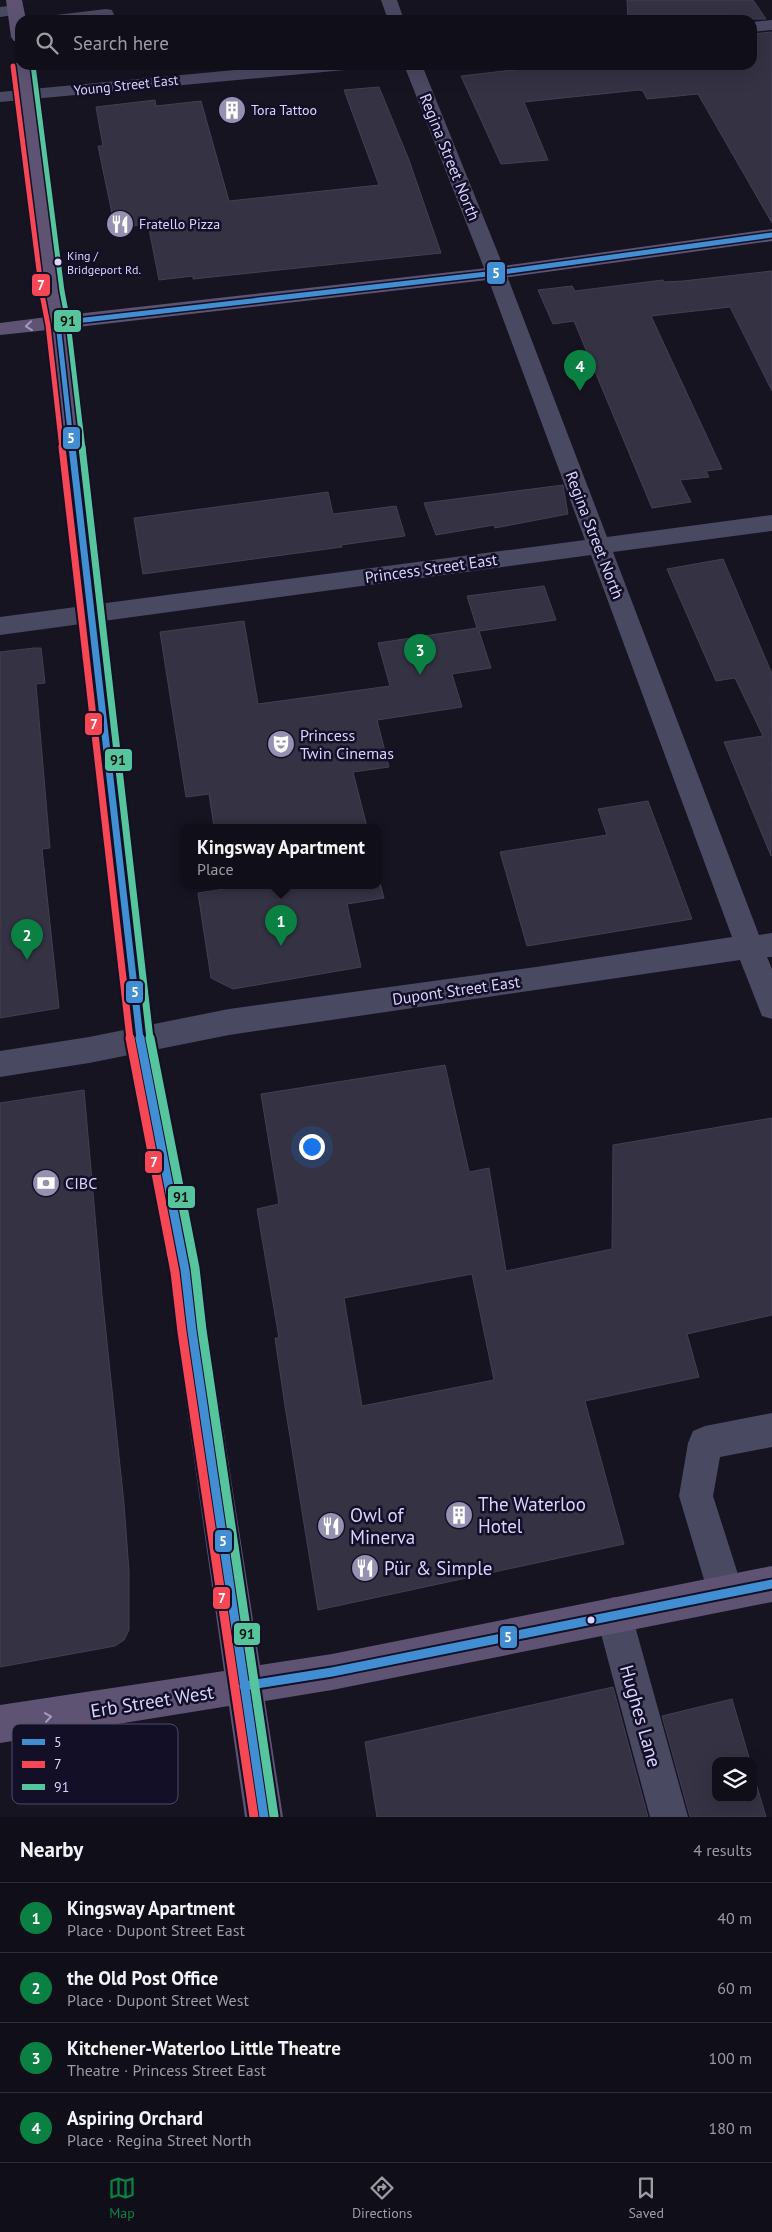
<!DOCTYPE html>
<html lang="en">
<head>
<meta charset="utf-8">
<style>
  :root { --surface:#100f19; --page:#1e1d26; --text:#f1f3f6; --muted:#9c9ca2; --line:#302f38; --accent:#0b8043 }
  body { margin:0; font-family:"PT Sans",sans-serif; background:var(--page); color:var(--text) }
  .controls { position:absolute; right:15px; bottom:15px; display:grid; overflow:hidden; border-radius:10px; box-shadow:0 5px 20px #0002 }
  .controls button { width:45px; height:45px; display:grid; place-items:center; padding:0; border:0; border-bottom:1px solid var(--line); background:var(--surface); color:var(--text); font:25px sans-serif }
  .you { position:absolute; left:311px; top:1146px; width:18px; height:18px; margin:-12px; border:4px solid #fff; border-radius:50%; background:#1a73e8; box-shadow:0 0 0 8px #1a73e833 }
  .badge { display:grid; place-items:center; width:32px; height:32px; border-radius:50%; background:var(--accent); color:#fff; font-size:16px; font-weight:700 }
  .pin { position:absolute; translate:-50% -41px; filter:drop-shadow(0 1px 2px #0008) }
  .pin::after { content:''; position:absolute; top:26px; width:18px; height:15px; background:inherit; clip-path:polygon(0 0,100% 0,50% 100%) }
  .popup { position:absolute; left:180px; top:824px; width:202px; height:65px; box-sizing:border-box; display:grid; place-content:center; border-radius:10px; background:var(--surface); filter:drop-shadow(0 1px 4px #0005); font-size:16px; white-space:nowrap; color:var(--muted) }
  .popup b { font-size:19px; color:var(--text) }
  .popup::after { content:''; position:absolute; left:50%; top:100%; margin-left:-10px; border:10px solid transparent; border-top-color:var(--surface) }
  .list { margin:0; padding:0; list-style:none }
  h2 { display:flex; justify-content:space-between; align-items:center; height:65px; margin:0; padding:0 20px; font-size:21px }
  h2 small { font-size:16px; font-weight:400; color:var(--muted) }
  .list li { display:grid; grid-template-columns:32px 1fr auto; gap:15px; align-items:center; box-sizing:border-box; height:70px; padding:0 20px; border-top:1px solid var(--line) }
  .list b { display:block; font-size:19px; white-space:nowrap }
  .list p { margin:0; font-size:16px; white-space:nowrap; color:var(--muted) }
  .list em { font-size:16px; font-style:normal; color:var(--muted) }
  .icon { flex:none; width:28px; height:28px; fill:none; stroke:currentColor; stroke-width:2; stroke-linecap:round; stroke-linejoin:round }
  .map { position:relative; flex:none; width:772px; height:1817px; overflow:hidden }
  .search { position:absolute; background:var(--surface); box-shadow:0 5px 20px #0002; left:15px; right:15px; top:15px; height:55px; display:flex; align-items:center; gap:12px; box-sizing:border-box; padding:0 18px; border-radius:15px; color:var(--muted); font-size:19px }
  .sheet { height:345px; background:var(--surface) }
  nav { display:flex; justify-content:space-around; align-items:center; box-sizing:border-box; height:70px; border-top:1px solid var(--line); background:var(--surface); font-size:14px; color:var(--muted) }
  nav a { display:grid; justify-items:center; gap:2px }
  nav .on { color:var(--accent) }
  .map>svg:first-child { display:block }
  .building { fill:#343243; stroke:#433f54; fill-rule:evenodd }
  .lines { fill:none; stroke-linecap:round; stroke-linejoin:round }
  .minor { fill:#4a4962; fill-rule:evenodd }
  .major { fill:#5e5373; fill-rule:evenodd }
  .bus-1-far2-casing { stroke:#130f26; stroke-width:8 }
  .bus-1-far1-casing { stroke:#130f26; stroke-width:11 }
  .bus-1-casing { stroke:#130f26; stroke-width:13 }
  .bus-2-far2-casing { stroke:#130f26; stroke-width:8 }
  .bus-2-far1-casing { stroke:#130f26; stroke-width:11 }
  .bus-2-casing { stroke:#130f26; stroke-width:13 }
  .bus-3-far2-casing { stroke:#130f26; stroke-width:8 }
  .bus-3-far1-casing { stroke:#130f26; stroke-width:11 }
  .bus-3-casing { stroke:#130f26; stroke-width:13 }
  .bus-1-far2 { stroke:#418ed3; stroke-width:5 }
  .bus-1-far1 { stroke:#418ed3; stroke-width:7 }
  .bus-1 { stroke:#418ed3; stroke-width:9 }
  .bus-2-far2 { stroke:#f54854; stroke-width:5 }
  .bus-2-far1 { stroke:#f54854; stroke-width:7 }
  .bus-2 { stroke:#f54854; stroke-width:9 }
  .bus-3-far2 { stroke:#56c59d; stroke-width:5 }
  .bus-3-far1 { stroke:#56c59d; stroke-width:7 }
  .bus-3 { stroke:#56c59d; stroke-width:9 }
  .oneway { stroke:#a29ac0 }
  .bus-dot { fill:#d9d4ff; stroke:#130f26; stroke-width:2 }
  .labels { text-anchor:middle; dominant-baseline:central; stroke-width:5; stroke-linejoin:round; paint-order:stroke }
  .far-bus-label { font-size:12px; fill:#d9d4ff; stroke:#130f26; text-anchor:start }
  .far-street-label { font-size:14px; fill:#d9d4ff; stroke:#130f26 }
  .far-poi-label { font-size:14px; fill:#d9d4ff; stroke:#130f26; text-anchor:start }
  .street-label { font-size:16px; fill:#d9d4ff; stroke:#130f26 }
  .poi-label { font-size:16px; fill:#d9d4ff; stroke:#130f26; text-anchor:start }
  .near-poi-label { font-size:19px; fill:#d9d4ff; stroke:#130f26; text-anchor:start }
  .near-street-label { font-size:19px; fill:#d9d4ff; stroke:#130f26 }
  .key { fill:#130f26; stroke:#4e4a67; stroke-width:1 }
  .key-label { font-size:14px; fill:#d9d4ff }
  .line-badge { stroke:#130f26; stroke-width:2 }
  .badge-label { font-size:14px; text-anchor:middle; font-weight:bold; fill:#fff }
  .pale-badge-label { font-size:14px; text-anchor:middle; font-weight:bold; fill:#111 }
</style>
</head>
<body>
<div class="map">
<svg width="772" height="1817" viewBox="0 0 772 1817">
  <rect width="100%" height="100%" fill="#161421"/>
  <path class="building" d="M 627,0 L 753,0 L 766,19 L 628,20 Z
    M 772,32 L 772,223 L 698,94 L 647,99 L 643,91 L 639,90 L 524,102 L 548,160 L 501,164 L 461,76 L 556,65 L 752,65 L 752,34 Z
    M 379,87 L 409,160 L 441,253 L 193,279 L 193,276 L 159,280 L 148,224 L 115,228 L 98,146 L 103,146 L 96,107 L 155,100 L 156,106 L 201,101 L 229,201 L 379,185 L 344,90 Z
    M 772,271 L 772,391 L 730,307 L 651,316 L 722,469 L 706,471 L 709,477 L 680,480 L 691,502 L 652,508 L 574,321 L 553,324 L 538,290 L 572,286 L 575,291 L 663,280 L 664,282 L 683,281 Z
    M 563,485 L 568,514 L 495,528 L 494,525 L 436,535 L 424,503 Z
    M 328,492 L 333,514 L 396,506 L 405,536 L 341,545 L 342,547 L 143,574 L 134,518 Z
    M 723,559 L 772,674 L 771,856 L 724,742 L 763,736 L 735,678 L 716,681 L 667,569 Z
    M 544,586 L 556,620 L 479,631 L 491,668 L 452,674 L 462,707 L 377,720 L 389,767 L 353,772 L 367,827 L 214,827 L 209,794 L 186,797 L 160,632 L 244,621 L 258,704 L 390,686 L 378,643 L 477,628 L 467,596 Z
    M 34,648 L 41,648 L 45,683 L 36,684 L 50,848 L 42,849 L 59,1008 L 0,1018 L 0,652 Z
    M 648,801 L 692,919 L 527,946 L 500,852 L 607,835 L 598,809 Z
    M 378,876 L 384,898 L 347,904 L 361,967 L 233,989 L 211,978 L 198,893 L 224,889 L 223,885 L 378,885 Z
    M 445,1065 L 469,1172 L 489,1168 L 506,1271 L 612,1249 L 613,1145 L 772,1118 L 772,1315 L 687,1334 L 699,1377 L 585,1401 L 624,1544 L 318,1610 L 285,1406 L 275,1338 L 279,1338 L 257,1209 L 279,1204 L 261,1094 ZM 472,1274 L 494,1380 L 362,1406 L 344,1298 Z
    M 84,1090 L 102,1295 L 124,1504 L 129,1571 L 129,1630 L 124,1640 L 115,1646 L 0,1667 L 0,1103 Z
    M 613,1687 L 648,1817 L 377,1817 L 365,1742 Z
    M 732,1699 L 750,1761 L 716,1761 L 716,1798 L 753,1798 L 753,1773 L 766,1817 L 690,1817 L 662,1716 Z"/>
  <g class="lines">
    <path class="minor" d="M 381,0 L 397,0 L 404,20 L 388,20 Z
      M 16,5 L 22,6 L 24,10 L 22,14 L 0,17 L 0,7 Z
      M 106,9 L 112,10 L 116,20 L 48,20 L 50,16 L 56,15 Z
      M 772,20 L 772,30 L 752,32 L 752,22 Z
      M 288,65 L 354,65 L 351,69 L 345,70 L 0,102 L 0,92 Z
      M 404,65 L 422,65 L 506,273 L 607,537 L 772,515 L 772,531 L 613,552 L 759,935 L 772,933 L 772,957 L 767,957 L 772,969 L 772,1019 L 762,1016 L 740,960 L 229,1035 L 89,1063 L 0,1077 L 0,1051 L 89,1037 L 229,1009 L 536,967 L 732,937 L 591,555 L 0,635 L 0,617 L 585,540 L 486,273 Z
      M 772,1413 L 772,1447 L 720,1457 L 713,1496 L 744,1593 L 739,1606 L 726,1611 L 713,1606 L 708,1593 L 679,1496 L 688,1443 L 693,1431 L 705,1426 Z
      M 614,1597 L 627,1602 L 632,1615 L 688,1817 L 650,1817 L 596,1615 L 601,1602 Z"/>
    <path class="major" d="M 6,0 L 22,0 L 26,20 L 20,20 L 20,42 L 14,41 L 11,37 Z
      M 20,60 L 20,65 L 32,65 L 67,315 L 496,267 L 772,229 L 772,241 L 496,279 L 69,328 L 155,1039 L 201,1270 L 208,1331 L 260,1665 L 332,1654 L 772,1566 L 772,1602 L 332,1690 L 265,1701 L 283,1817 L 245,1817 L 229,1706 L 0,1743 L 0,1705 L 224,1671 L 176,1331 L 169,1270 L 125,1039 L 48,330 L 0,335 L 0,323 L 47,317 L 42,293 L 14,65 Z"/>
    <g class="bus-1-far2-casing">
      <path id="bus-1-far2" d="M 72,449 L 58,323 L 496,273 L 772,235"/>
    </g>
    <g class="bus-1-far1-casing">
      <path id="bus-1-far1" d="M 72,447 L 140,1039"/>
    </g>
    <g class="bus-1-casing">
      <path id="bus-1" d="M 140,1038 L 185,1270 L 192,1331 L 264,1817
        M 244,1686 L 332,1672 L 772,1584"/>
    </g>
    <g class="bus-2-far2-casing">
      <path id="bus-2-far2" d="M 13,66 L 42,294 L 48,325 L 62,449"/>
    </g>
    <g class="bus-2-far1-casing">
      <path id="bus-2-far1" d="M 62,447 L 130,1039"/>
    </g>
    <g class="bus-2-casing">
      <path id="bus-2" d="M 130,1038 L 175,1272 L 182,1332 L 254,1817"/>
    </g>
    <g class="bus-3-far2-casing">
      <path id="bus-3-far2" d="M 33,65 L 62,291 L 68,322 L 83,449"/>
    </g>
    <g class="bus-3-far1-casing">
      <path id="bus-3-far1" d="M 82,447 L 150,1039"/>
    </g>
    <g class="bus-3-casing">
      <path id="bus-3" d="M 150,1038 L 195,1268 L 202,1330 L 274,1816"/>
    </g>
    <use href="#bus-1-far2" class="bus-1-far2"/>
    <use href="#bus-1-far1" class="bus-1-far1"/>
    <use href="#bus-1" class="bus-1"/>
    <use href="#bus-2-far2" class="bus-2-far2"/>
    <use href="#bus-2-far1" class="bus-2-far1"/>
    <use href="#bus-2" class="bus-2"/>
    <use href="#bus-3-far2" class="bus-3-far2"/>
    <use href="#bus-3-far1" class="bus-3-far1"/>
    <use href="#bus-3" class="bus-3"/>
  </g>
  <defs><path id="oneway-chevron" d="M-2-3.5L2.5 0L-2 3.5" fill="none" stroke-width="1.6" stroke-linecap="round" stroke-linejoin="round" transform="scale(1.25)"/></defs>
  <g class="oneway">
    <use href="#oneway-chevron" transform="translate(29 326) rotate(174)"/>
    <use href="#oneway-chevron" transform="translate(48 1717) rotate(-8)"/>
  </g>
  <defs>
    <g id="building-disc" transform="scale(1.4375)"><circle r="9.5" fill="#9591b1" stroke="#130f26"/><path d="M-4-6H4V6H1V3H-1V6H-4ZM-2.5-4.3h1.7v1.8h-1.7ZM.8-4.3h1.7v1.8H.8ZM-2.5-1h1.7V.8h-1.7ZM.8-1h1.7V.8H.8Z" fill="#fff"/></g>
    <g id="restaurant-disc" transform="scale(1.4375)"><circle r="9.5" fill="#9591b1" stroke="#130f26"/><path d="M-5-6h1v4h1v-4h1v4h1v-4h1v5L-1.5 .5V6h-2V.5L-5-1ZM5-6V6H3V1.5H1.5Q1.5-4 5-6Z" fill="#fff"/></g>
    <g id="theatre-disc" transform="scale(1.4375)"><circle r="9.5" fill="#9591b1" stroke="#130f26"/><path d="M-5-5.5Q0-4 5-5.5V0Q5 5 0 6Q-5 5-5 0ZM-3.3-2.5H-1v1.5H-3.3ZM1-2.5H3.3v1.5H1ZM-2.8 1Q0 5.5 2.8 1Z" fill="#fff"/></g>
    <g id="bank-disc" transform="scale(1.4375)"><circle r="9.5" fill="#9591b1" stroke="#130f26"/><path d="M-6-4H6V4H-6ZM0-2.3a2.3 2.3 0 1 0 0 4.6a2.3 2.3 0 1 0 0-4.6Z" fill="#fff"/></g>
  </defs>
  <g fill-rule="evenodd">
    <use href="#building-disc" x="232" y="110"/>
    <use href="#restaurant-disc" x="120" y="224"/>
    <use href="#theatre-disc" x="281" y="744"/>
    <use href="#bank-disc" x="46" y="1183"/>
    <use href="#building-disc" x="459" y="1515"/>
    <use href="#restaurant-disc" x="331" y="1526"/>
    <use href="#restaurant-disc" x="365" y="1568"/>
  </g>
  <g class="bus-dot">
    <circle cx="58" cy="262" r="4.5"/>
    <circle cx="591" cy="1620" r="4.5"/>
  </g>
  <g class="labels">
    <g class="far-bus-label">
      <text x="67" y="255">King /<tspan x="67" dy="14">Bridgeport Rd.</tspan></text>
    </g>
    <g class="far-street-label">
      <text transform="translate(126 85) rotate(-6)">Young Street East</text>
    </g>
    <g class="far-poi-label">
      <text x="251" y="110">Tora Tattoo</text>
      <text x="139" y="224">Fratello Pizza</text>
    </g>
    <g class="street-label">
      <text transform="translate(450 157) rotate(68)">Regina Street North</text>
      <text transform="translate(595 535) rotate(69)">Regina Street North</text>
      <text transform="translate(431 568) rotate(-8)">Princess Street East</text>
      <text transform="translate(456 990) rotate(-8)">Dupont Street East</text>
    </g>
    <g class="poi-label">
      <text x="300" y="735">Princess<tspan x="300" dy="18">Twin Cinemas</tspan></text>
      <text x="65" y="1183">CIBC</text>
    </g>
    <g class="near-poi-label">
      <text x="478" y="1504">The Waterloo<tspan x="478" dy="22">Hotel</tspan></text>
      <text x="350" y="1515">Owl of<tspan x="350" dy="22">Minerva</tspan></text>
      <text x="384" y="1568">Pür &amp; Simple</text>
    </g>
    <g class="near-street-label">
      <text transform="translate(152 1701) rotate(-9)">Erb Street West</text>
      <text transform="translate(641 1716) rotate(74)">Hughes Lane</text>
    </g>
  </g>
  <rect x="12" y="1724" width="166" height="80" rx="8" class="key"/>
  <rect x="22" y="1739" width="23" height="6" fill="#418ed3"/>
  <rect x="22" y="1761" width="23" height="7" fill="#f54854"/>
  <rect x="22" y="1784" width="23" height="6" fill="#56c59d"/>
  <g class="key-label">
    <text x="54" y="1747">5</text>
    <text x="54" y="1769">7</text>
    <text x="54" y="1792">91</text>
  </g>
  <g class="line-badge">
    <rect x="486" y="261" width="20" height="24" rx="5" fill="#418ed3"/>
    <rect x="31" y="273" width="20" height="24" rx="5" fill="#f54854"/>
    <rect x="53" y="309" width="29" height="24" rx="5" fill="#56c59d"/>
    <rect x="62" y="426" width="19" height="24" rx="5" fill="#418ed3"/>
    <rect x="84" y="712" width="19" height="24" rx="5" fill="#f54854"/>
    <rect x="104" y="748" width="29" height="24" rx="5" fill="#56c59d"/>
    <rect x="125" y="980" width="19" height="24" rx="5" fill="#418ed3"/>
    <rect x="144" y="1150" width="19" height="24" rx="5" fill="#f54854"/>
    <rect x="167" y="1185" width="29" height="24" rx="5" fill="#56c59d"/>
    <rect x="214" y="1529" width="19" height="24" rx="5" fill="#418ed3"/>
    <rect x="212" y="1586" width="19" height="24" rx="5" fill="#f54854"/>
    <rect x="233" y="1622" width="28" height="24" rx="5" fill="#56c59d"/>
    <rect x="499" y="1625" width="19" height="24" rx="5" fill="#418ed3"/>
  </g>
  <g class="badge-label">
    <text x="496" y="278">5</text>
    <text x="41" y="290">7</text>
    <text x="71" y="443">5</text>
    <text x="94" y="729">7</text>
    <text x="135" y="997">5</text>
    <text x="154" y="1167">7</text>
    <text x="223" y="1546">5</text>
    <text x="222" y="1603">7</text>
    <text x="508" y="1642">5</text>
  </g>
  <g class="pale-badge-label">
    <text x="68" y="326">91</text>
    <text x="118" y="765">91</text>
    <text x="181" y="1202">91</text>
    <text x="247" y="1639">91</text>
  </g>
</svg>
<div class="controls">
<button><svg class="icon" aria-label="layers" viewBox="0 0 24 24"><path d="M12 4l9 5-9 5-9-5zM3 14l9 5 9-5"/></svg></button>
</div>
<div class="you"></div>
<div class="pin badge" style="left:281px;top:946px">1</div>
<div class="popup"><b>Kingsway Apartment</b>Place</div>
<div class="pin badge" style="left:27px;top:960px">2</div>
<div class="pin badge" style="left:420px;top:675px">3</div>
<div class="pin badge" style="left:580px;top:391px">4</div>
<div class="search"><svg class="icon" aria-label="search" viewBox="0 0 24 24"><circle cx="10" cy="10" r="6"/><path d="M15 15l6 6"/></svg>Search here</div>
</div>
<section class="sheet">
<h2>Nearby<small>4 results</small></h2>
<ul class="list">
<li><span class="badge">1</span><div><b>Kingsway Apartment</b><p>Place · Dupont Street East</p></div><em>40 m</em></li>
<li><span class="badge">2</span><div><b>the Old Post Office</b><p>Place · Dupont Street West</p></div><em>60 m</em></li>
<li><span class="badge">3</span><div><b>Kitchener-Waterloo Little Theatre</b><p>Theatre · Princess Street East</p></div><em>100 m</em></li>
<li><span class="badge">4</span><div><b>Aspiring Orchard</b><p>Place · Regina Street North</p></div><em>180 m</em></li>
</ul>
</section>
<nav>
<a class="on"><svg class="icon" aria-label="map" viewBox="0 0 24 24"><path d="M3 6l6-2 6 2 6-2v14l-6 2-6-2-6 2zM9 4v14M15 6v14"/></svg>Map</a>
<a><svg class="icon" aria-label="directions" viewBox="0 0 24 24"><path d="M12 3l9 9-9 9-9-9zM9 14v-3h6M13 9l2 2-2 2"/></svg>Directions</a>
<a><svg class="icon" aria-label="saved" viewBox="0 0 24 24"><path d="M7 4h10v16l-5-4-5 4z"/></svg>Saved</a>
</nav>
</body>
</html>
